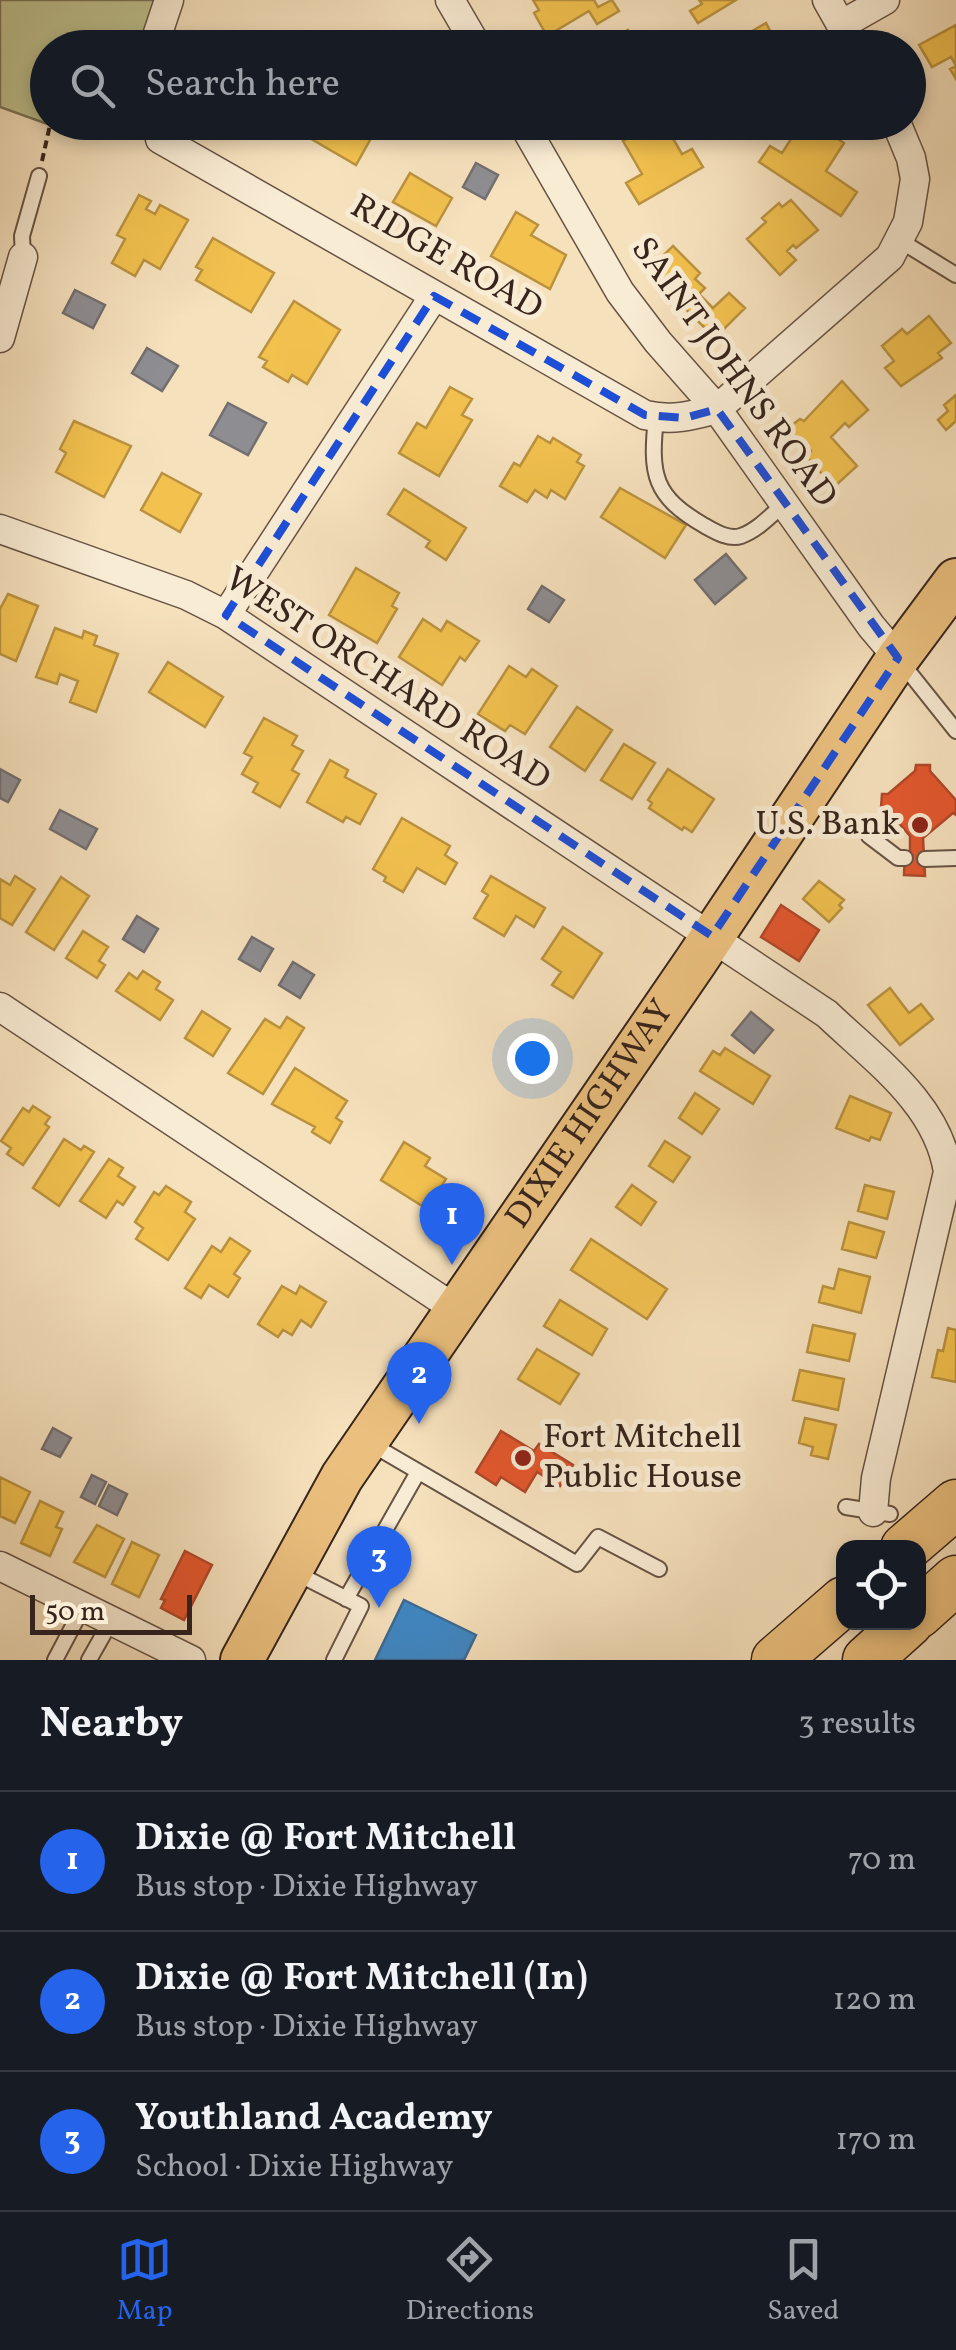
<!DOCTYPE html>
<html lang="en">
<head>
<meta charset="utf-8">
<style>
  :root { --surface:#171b24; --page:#242831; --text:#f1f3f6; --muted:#9ea1a6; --line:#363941; --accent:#2563eb }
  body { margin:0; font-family:Vollkorn,serif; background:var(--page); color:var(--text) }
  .controls { position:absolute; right:30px; bottom:30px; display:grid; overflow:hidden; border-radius:20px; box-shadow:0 5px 15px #0003 }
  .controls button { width:90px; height:90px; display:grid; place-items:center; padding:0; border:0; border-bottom:2px solid var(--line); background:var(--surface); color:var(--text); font:50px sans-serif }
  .scale { position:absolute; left:30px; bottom:25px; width:162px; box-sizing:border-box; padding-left:10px; border:5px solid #37241c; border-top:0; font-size:28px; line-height:35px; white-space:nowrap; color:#37241c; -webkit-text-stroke:8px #f9ecd4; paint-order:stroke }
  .you { position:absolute; left:532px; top:1058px; width:35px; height:35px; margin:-25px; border:8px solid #fff; border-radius:50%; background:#1a73e8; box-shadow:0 0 0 15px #1a73e833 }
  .badge { display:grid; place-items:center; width:65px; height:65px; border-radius:50%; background:var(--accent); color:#fff; font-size:32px; font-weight:700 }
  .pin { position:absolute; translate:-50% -82px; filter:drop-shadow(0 2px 5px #0008) }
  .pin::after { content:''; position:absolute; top:52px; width:35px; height:30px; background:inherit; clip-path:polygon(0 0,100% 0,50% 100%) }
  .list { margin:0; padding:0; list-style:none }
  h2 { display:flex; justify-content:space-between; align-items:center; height:130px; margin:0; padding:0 40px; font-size:42px }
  h2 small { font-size:32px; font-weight:400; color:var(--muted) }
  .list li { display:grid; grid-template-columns:65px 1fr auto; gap:30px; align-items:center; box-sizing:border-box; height:140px; padding:0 40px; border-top:2px solid var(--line) }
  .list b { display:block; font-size:38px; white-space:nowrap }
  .list p { margin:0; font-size:32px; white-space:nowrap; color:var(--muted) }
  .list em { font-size:32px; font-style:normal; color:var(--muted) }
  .icon { flex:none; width:55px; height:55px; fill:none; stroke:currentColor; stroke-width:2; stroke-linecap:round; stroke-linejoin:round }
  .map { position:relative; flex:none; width:956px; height:1660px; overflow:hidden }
  .search { position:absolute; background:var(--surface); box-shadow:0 5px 15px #0003; left:30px; right:30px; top:30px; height:110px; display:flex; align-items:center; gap:25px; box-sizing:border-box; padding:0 35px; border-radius:55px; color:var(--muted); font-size:38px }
  .sheet { height:550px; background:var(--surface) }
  nav { display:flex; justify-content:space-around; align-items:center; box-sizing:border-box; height:140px; border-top:2px solid var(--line); background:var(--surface); font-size:28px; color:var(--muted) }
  nav a { display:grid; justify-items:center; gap:5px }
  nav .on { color:var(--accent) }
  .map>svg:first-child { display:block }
  .green { fill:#bec28f; stroke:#7a7356; stroke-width:2.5 }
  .homes { fill:#f2c14e; stroke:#ba923f; stroke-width:2.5 }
  .shops { fill:#e4572e; stroke:#b04829; stroke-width:2.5 }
  .schools { fill:#3f88c5; stroke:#3d6a92; stroke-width:2.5 }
  .industry { fill:#8d8d92; stroke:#736e6f; stroke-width:2.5 }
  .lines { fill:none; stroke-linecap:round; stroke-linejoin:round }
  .service-casing { stroke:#675344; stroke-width:18 }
  .minor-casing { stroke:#675344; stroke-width:31 }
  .primary-casing { stroke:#37241c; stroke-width:46 }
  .motorway-casing { stroke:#37241c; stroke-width:51 }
  .path { stroke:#37241c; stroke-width:4; stroke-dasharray:8 5; stroke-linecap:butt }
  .service { stroke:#f9ecd4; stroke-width:14 }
  .minor { stroke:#f9ecd4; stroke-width:28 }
  .primary { stroke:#ebc07e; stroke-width:42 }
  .motorway { stroke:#ebc07e; stroke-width:48 }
  .marked { fill:none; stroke:#1d4ed8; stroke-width:8; stroke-dasharray:20 12; stroke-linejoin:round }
  .poi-dot { fill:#8f2418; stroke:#f9ecd4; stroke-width:4 }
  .labels { text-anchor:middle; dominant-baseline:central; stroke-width:10; stroke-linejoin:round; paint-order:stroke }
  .street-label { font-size:35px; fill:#37241c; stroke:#f9ecd4 }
  .poi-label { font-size:35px; fill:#37241c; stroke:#f9ecd4; text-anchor:end }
</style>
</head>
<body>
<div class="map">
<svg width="956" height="1660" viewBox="0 0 956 1660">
  <rect width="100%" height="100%" fill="#f6e1bd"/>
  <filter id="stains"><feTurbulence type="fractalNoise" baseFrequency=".002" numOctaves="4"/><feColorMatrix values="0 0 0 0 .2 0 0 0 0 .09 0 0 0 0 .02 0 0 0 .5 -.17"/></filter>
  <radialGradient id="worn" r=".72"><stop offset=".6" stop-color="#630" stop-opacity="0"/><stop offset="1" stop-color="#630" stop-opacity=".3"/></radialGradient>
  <path class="green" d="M 0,0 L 169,0 L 153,47 L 48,48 L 48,122 L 54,123 L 50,125 L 0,107 Z"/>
  <path class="homes" d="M 533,0 L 594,0 L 598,7 L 612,0 L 619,11 L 597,24 L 589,11 L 547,36 L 534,13 L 539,10 Z
    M 699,0 L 736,0 L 698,23 L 690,11 L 702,4 Z
    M 766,23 L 779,48 L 723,48 Z
    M 956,25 L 956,79 L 950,69 L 956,66 L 951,57 L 932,67 L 919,45 Z
    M 628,30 L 639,48 L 597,48 Z
    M 306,122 L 368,122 L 361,135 L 370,140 L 356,165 L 301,133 Z
    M 655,122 L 667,138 L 671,135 L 682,154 L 692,149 L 703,167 L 639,204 L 626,183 L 642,174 L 623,141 Z
    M 802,122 L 812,122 L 844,143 L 826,171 L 857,192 L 841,216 L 759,162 L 770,146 L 782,153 Z
    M 410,173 L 452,198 L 436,226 L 393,202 Z
    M 139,195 L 151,201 L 146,209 L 155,214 L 160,205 L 188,220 L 160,269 L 144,260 L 135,276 L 112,263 L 125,239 L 117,235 Z
    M 791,200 L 818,230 L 796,248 L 793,245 L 787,251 L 796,260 L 780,275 L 747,239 L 766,222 L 762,218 L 779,203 L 782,207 Z
    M 516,212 L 538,225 L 531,235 L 566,255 L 550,289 L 491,256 Z
    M 213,238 L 274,273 L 251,312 L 196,280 L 202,270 L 196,267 Z
    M 673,246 L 700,273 L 695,279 L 705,288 L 699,294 L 713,308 L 729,293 L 745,308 L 715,338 L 647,271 Z
    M 294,301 L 340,330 L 307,384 L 292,375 L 288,382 L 263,367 L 267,361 L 259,357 Z
    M 929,316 L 951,343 L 938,353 L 942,358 L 901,386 L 885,368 L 894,361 L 882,346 L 902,329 L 907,334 Z
    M 842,381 L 868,410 L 849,427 L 845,423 L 831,437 L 857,466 L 834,487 L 806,456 L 811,451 L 802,440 L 797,440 L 792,433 L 792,425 L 800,419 L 804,421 Z
    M 450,387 L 472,399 L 462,415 L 472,420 L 439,476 L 399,453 L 417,423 L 426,428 Z
    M 956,395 L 956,421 L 946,430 L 938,420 L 948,411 L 944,405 Z
    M 74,421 L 131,446 L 104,497 L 56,472 L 66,453 L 60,449 Z
    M 538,436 L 550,443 L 553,438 L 581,455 L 577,462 L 584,466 L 565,499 L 551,490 L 547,498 L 535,490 L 527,502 L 500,486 L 514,463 L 520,466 Z
    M 162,473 L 201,494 L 180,532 L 141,510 Z
    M 620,488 L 686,525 L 665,558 L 601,517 Z
    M 404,489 L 466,528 L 446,560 L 426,547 L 430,541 L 388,514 Z
    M 356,568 L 399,593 L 392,606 L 397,609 L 377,643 L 329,615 Z
    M 8,594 L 38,606 L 16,661 L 0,654 L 0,609 Z
    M 423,619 L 441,631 L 447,621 L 479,641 L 465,661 L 460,657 L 442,685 L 399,657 Z
    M 55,628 L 82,638 L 84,631 L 97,636 L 94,645 L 118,654 L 96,712 L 70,702 L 78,681 L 60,674 L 57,684 L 36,677 Z
    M 168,662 L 223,697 L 205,727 L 149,692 Z
    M 509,666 L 526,677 L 532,669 L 557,686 L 525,734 L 510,725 L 505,731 L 478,714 Z
    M 577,707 L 612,730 L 585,771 L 550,747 Z
    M 264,718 L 297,736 L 292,745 L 303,751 L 292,770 L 299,774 L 280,807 L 253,792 L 258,783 L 242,774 L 252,757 L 244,753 Z
    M 624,744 L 655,763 L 632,799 L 601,780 Z
    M 330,760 L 348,770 L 345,777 L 376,794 L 360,824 L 346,817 L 343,822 L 307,802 Z
    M 668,769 L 714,799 L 692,832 L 684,827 L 682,830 L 649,808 L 652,803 L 648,800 Z
    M 402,818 L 450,846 L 445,855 L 457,863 L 445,884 L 417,868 L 403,892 L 384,881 L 386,877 L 373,869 Z
    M 15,876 L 35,889 L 12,925 L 0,918 L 0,879 L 10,885 Z
    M 491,876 L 545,908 L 534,927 L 516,916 L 504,936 L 474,918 L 488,895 L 482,891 Z
    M 61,877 L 89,896 L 54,950 L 26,932 Z
    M 819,881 L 844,900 L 839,905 L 842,908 L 829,922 L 803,899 Z
    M 563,927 L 602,953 L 573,998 L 552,985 L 561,972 L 542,959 Z
    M 83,931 L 108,947 L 99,961 L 105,965 L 97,978 L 66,958 Z
    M 143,971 L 160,982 L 156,989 L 173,1000 L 160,1020 L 116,991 L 129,973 L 137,979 Z
    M 890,988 L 909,1013 L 921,1004 L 933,1019 L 900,1045 L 868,1005 Z
    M 202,1011 L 230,1029 L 213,1056 L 185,1038 Z
    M 287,1017 L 304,1028 L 263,1094 L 228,1073 L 265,1019 L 280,1028 Z
    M 725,1048 L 770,1076 L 753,1104 L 700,1071 L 713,1051 L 720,1055 Z
    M 295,1068 L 347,1101 L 336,1118 L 342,1122 L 330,1143 L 312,1132 L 315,1127 L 272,1104 Z
    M 695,1093 L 719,1109 L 702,1134 L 679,1118 Z
    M 850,1096 L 891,1113 L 880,1140 L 871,1137 L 869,1141 L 836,1128 Z
    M 33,1106 L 50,1117 L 45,1124 L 49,1127 L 23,1165 L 7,1154 L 11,1148 L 1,1141 L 23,1108 L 29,1112 Z
    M 64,1139 L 81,1150 L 84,1146 L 94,1152 L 59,1206 L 33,1188 Z
    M 665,1141 L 690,1157 L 673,1182 L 649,1166 Z
    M 404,1142 L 430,1158 L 425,1166 L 446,1179 L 427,1209 L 381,1180 Z
    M 109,1159 L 123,1168 L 118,1176 L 135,1187 L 123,1205 L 117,1201 L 106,1218 L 80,1201 Z
    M 632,1185 L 656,1202 L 641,1225 L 616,1207 Z
    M 865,1185 L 894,1192 L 887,1219 L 858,1211 Z
    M 166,1186 L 191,1202 L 185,1212 L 195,1219 L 168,1260 L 136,1239 L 143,1228 L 135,1222 L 154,1192 L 159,1195 Z
    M 849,1222 L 884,1232 L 876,1258 L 842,1249 Z
    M 230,1238 L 250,1251 L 234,1274 L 240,1278 L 228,1297 L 209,1285 L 201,1298 L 185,1288 L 212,1246 L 221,1252 Z
    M 591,1239 L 667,1289 L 647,1319 L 571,1270 Z
    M 839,1269 L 870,1277 L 861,1313 L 819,1302 L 823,1286 L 834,1289 Z
    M 282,1286 L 296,1294 L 300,1286 L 326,1302 L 311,1327 L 301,1320 L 292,1335 L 283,1330 L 278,1337 L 258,1324 Z
    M 560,1300 L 607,1329 L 592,1355 L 544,1326 Z
    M 813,1325 L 855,1334 L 849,1361 L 807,1352 Z
    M 948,1328 L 956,1330 L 956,1382 L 932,1377 L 938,1350 L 943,1351 Z
    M 537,1349 L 579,1374 L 560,1404 L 518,1379 Z
    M 800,1370 L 844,1379 L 838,1410 L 793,1400 Z
    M 805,1418 L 836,1425 L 828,1459 L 811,1455 L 813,1447 L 799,1443 Z
    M 0,1477 L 30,1492 L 15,1523 L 0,1516 Z
    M 40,1501 L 63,1512 L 56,1527 L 62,1529 L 50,1556 L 21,1543 Z
    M 97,1525 L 124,1539 L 105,1577 L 74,1562 Z
    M 132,1542 L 159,1555 L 139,1597 L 112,1584 Z"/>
  <path class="shops" d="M 916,765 L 930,765 L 930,771 L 956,800 L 956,815 L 953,813 L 923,838 L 925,876 L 904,875 L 905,854 L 910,854 L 910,836 L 886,808 L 881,808 L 882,794 L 888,794 L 915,771 Z
    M 781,905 L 819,930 L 799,961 L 761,937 Z
    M 501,1431 L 534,1451 L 539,1444 L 573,1465 L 560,1486 L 537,1472 L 525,1492 L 501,1477 L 496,1485 L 476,1472 Z
    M 185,1551 L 212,1565 L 184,1620 L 161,1608 L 165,1600 L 161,1599 Z"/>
  <path class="schools" d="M 404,1600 L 476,1635 L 464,1660 L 375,1660 Z"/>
  <path class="industry" d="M 476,163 L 498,175 L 485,199 L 463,187 Z
    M 75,290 L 105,305 L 93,328 L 63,313 Z
    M 147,348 L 178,366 L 162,391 L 132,373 Z
    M 228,403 L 266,423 L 248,455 L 210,435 Z
    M 726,554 L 746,578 L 715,604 L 695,580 Z
    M 542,586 L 564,600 L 549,622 L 528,609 Z
    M 0,769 L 20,780 L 8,802 L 0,798 Z
    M 60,810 L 97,829 L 86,849 L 50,829 Z
    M 137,916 L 158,929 L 144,952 L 123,939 Z
    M 252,937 L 273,949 L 260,971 L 239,959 Z
    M 293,962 L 314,975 L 300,998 L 279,985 Z
    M 751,1012 L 773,1030 L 754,1053 L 732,1035 Z
    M 53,1428 L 71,1438 L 60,1457 L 42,1449 Z
    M 92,1475 L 106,1482 L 95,1504 L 81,1497 Z
    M 109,1485 L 127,1494 L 117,1515 L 99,1506 Z"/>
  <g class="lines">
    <g class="service-casing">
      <path id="service" d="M 899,240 L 956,275
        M 23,257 L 22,236 L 39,176
        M 656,417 C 650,475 653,496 705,526 C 716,532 729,540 741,536 C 758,530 771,515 784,504
        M 901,662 L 956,731
        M 869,836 L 898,858 L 905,858
        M 925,859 L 956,858
        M 371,1444 L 577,1564 L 598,1537 L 659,1569
        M 846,1507 L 890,1514
        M 296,1573 L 361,1606 L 334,1660
        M 346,1599 L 418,1472
        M 55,1660 L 83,1607
        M 89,1660 L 111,1621"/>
    </g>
    <g class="minor-casing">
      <path id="minor" d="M 450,0 L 478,48
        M 827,0 L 854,48
        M 841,25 L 885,0
        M 153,48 L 169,0
        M 158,122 L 160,139 L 645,415 C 672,421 691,416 717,409 L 890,257 L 908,222 L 915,179 L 911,158 L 896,122
        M 522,122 L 620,292 L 658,342 L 717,409 L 871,626 L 898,658
        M 0,338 L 23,257
        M 0,529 L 186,595 L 226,615 L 827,1014 C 875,1060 938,1104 948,1172 L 876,1478 L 873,1512
        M 226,615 L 434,296
        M 0,1007 L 457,1310
        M 0,1566 L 191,1660"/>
    </g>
    <g class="primary-casing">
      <g id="primary">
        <path id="s1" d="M 242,1660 L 342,1477 L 696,961 L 898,658 L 956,580"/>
      </g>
    </g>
    <g class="motorway-casing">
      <path id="motorway" d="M 905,1548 L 956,1504
        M 918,1614 L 956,1580
        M 776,1660 L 844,1601
        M 867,1660 L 909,1622"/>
    </g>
    <path class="path" d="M 42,161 L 50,125"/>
    <use href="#service" class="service"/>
    <use href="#minor" class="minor"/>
    <use href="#primary" class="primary"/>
    <use href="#motorway" class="motorway"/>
  </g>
  <path class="marked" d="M 434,296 L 645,415 L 685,418 L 717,409 L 898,658 L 712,936 L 226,615 Z"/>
  <g class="poi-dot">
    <circle cx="920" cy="825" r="10"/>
    <circle cx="523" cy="1458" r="10"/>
  </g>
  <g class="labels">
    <g class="street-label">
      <text transform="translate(446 258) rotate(30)">RIDGE ROAD</text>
      <text transform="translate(733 373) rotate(54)">SAINT JOHNS ROAD</text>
      <text transform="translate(387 680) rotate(33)">WEST ORCHARD ROAD</text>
      <text stroke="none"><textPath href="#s1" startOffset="648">DIXIE HIGHWAY</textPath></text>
    </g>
    <g class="poi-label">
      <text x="900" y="825">U.S. Bank</text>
      <text x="543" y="1438" text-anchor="start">Fort Mitchell<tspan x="543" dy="40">Public House</tspan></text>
    </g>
  </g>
  <rect width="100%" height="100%" filter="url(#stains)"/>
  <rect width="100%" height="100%" fill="url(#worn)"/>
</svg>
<div class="controls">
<button><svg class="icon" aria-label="locate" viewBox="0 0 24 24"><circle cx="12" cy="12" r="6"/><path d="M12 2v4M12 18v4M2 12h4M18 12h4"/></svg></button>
</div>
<div class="scale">50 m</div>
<div class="you"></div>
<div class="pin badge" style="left:452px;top:1265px">1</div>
<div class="pin badge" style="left:419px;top:1424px">2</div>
<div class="pin badge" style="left:379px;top:1608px">3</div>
<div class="search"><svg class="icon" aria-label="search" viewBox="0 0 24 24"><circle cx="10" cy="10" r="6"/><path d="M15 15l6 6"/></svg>Search here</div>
</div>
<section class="sheet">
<h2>Nearby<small>3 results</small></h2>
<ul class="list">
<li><span class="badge">1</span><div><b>Dixie @ Fort Mitchell</b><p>Bus stop · Dixie Highway</p></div><em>70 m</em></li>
<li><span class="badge">2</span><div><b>Dixie @ Fort Mitchell (In)</b><p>Bus stop · Dixie Highway</p></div><em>120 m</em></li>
<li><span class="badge">3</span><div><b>Youthland Academy</b><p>School · Dixie Highway</p></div><em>170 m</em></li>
</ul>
</section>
<nav>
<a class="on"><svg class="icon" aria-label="map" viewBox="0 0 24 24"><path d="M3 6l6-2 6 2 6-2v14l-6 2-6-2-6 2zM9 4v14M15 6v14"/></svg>Map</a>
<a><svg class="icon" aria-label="directions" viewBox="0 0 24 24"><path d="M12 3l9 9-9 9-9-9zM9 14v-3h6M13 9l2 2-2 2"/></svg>Directions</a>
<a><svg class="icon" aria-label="saved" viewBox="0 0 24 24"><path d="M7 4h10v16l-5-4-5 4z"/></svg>Saved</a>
</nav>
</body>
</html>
